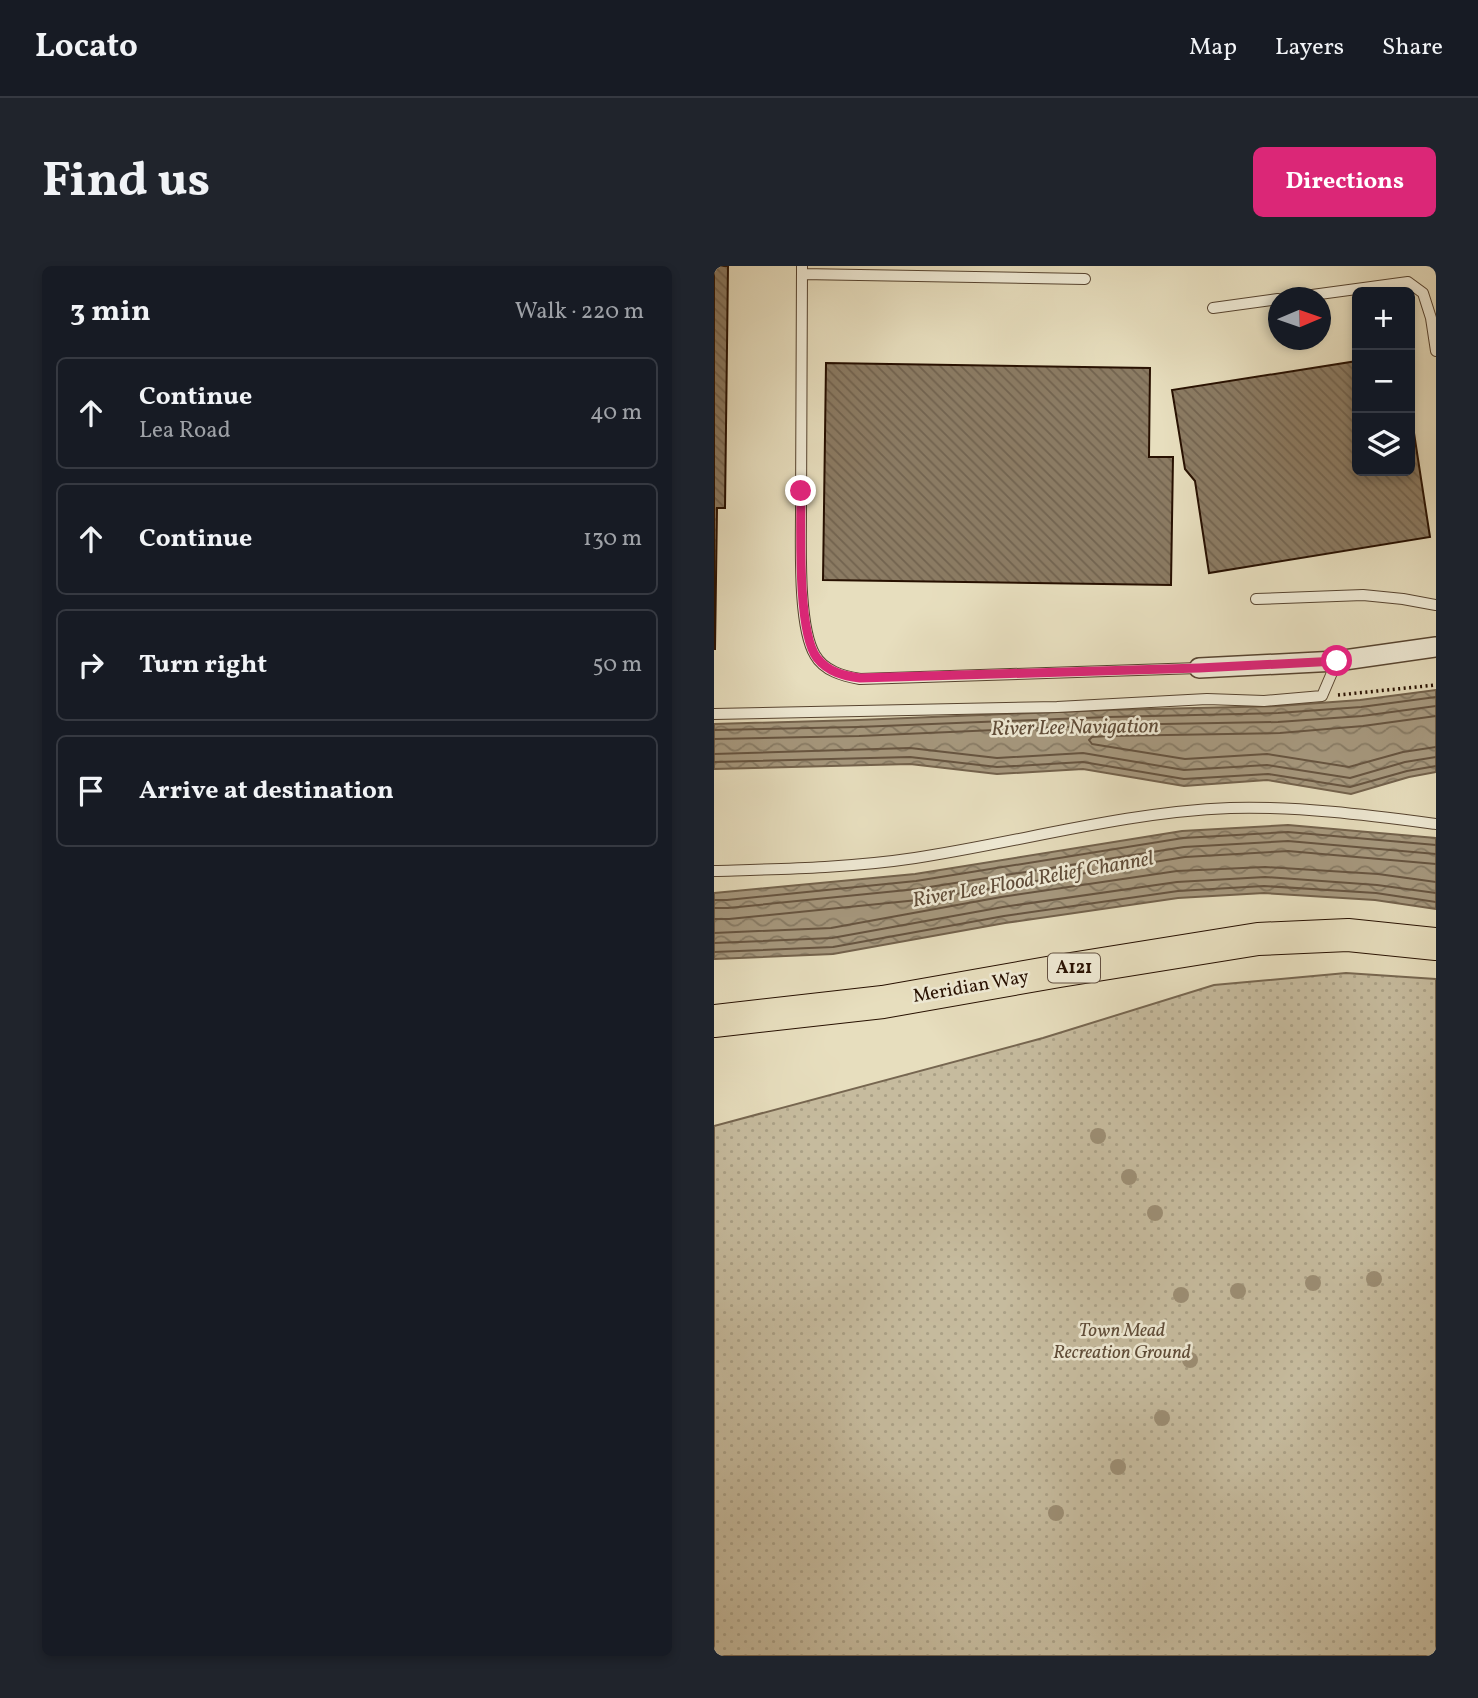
<!DOCTYPE html>
<html lang="en">
<head>
<meta charset="utf-8">
<style>
  :root { --surface:#171b24; --page:#20242c; --text:#f1f3f6; --muted:#9ea1a6; --line:#363941; --accent:#db2777 }
  body { margin:0; font-family:Vollkorn,serif; background:var(--page); color:var(--text) }
  .controls { position:absolute; right:21px; top:21px; display:grid; overflow:hidden; border-radius:10px; box-shadow:0 4px 10px #0003 }
  .controls button { width:63px; height:63px; display:grid; place-items:center; padding:0; border:0; border-bottom:2px solid var(--line); background:var(--surface); color:var(--text); font:35px sans-serif }
  .compass { position:absolute; left:554px; top:21px; width:63px; height:63px; border-radius:50%; background:var(--surface); box-shadow:0 4px 10px #0003; rotate:88deg }
  .stop { position:absolute; width:21px; height:21px; margin:-16px; border:5px solid #db2777; border-radius:50%; background:#fff }
  .stop.end { background:#db2777; border-color:#fff; box-shadow:0 2px 7px #0008 }
  .list { margin:0; padding:0; list-style:none }
  h2 { display:flex; justify-content:space-between; align-items:center; height:91px; margin:0; padding:0 28px; font-size:30px }
  h2 small { font-size:23px; font-weight:400; color:var(--muted) }
  .list li { display:grid; grid-template-columns:46px 1fr auto; gap:21px; align-items:center; box-sizing:border-box; height:112px; margin:0 14px 14px; padding:0 14px; border:2px solid var(--line); border-radius:10px }
  .list b { display:block; font-size:26px; white-space:nowrap }
  .list p { margin:0; font-size:23px; white-space:nowrap; color:var(--muted) }
  .list em { font-size:23px; font-style:normal; color:var(--muted) }
  .icon { flex:none; width:38px; height:38px; fill:none; stroke:currentColor; stroke-width:2; stroke-linecap:round; stroke-linejoin:round }
  .map { position:relative; flex:none; width:722px; height:1390px; overflow:hidden; border-radius:10px }
  header { display:flex; align-items:center; gap:42px; box-sizing:border-box; height:98px; padding:0 35px; background:var(--surface); border-bottom:2px solid var(--line) }
  header strong { font-size:33px }
  nav { display:flex; gap:38px; margin-inline-start:auto; font-size:24px }
  .intro { display:flex; align-items:center; justify-content:space-between; box-sizing:border-box; height:168px; padding:0 42px }
  h1 { margin:0; font-size:49px }
  .button { padding:18px 32px; border-radius:10px; background:var(--accent); color:#fff; font-size:24px; font-weight:700 }
  main { display:flex; gap:42px; padding:0 42px }
  aside { flex:1; background:var(--surface); border-radius:10px; box-shadow:0 4px 10px #0003 }
  .map>svg:first-child { display:block }
  .park { fill:url(#park-dots); stroke:#766650; stroke-width:2 }
  .water { fill:url(#water-waves); stroke:#73624c; stroke-width:2 }
  .lines { fill:none; stroke-linecap:round; stroke-linejoin:round }
  .shore { stroke:#665440; stroke-width:2 }
  .building { fill:url(#building-back-hatch); stroke:#271001; stroke-width:2 }
  .service-casing { stroke:#574430; stroke-width:12 }
  .minor-casing { stroke:#574430; stroke-width:22 }
  .primary-casing { stroke:#271001; stroke-width:34 }
  .path { stroke:#271001; stroke-width:3.5; stroke-dasharray:2 3.5; stroke-linecap:butt }
  .service { stroke:#efead5; stroke-width:10 }
  .minor { stroke:#efead5; stroke-width:19 }
  .primary { stroke:#e7debe; stroke-width:32 }
  .tree { fill:#9c8e74 }
  .route { stroke:#db2777; stroke-width:9 }
  .labels { text-anchor:middle; dominant-baseline:central; stroke-width:5; stroke-linejoin:round; paint-order:stroke }
  .shield { fill:#efead5; stroke:#635141; stroke-width:2 }
  .shield-label { font-size:18px; font-weight:bold; fill:#271001 }
  .street-label { font-size:19px; fill:#271001; stroke:#efead5 }
  .park-label { font-size:19px; font-style:italic; fill:#5f4c38; stroke:#efead5 }
  .water-label { font-size:21px; font-style:italic; fill:#604d39; stroke:#efead5 }
</style>
</head>
<body>
<header>
<strong>Locato</strong>
<nav><a>Map</a><a>Layers</a><a>Share</a></nav>
</header>
<div class="intro"><h1>Find us</h1><a class="button">Directions</a></div>
<main>
<aside>
<h2>3 min<small>Walk · 220 m</small></h2>
<ul class="list">
<li><svg class="icon" aria-label="ahead" viewBox="0 0 24 24"><path d="M12 20V5M6 11l6-6 6 6"/></svg><div><b>Continue</b><p>Lea Road</p></div><em>40 m</em></li>
<li><svg class="icon" aria-label="ahead" viewBox="0 0 24 24"><path d="M12 20V5M6 11l6-6 6 6"/></svg><div><b>Continue</b></div><em>130 m</em></li>
<li><svg class="icon" aria-label="right" viewBox="0 0 24 24"><path d="M7 20v-9h11M14 6l5 5-5 5"/></svg><div><b>Turn right</b></div><em>50 m</em></li>
<li><svg class="icon" aria-label="arrive" viewBox="0 0 24 24"><path d="M6 21V4h12l-3 4 3 4H6"/></svg><div><b>Arrive at destination</b></div></li>
</ul>
</aside>
<div class="map">
<svg width="722" height="1390" viewBox="0 0 722 1390">
  <defs>
    <pattern id="park-dots" width="8" height="8" patternUnits="userSpaceOnUse" patternTransform="scale(1.75)"><rect width="8" height="8" fill="#c6bb9e"/><path d="M2 2h.1M6 6h.1" fill="none" stroke="#aaa086" stroke-width="1.8" stroke-linecap="round"/></pattern>
    <pattern id="water-waves" width="16" height="10" patternUnits="userSpaceOnUse" patternTransform="scale(1.75)"><rect width="16" height="10" fill="#a6987e"/><path d="M0 5q4-4 8 0t8 0" fill="none" stroke="#877b65"/></pattern>
    <pattern id="building-back-hatch" width="6" height="6" patternUnits="userSpaceOnUse" patternTransform="scale(1.75)"><rect width="6" height="6" fill="#8b7b63"/><path d="M-1 5l2 2M0 0l6 6M5-1l2 2" fill="none" stroke="#72634f"/></pattern>
  </defs>
  <rect width="100%" height="100%" fill="#e7debe"/>
  <filter id="stains"><feTurbulence type="fractalNoise" baseFrequency=".00286" numOctaves="4"/><feColorMatrix values="0 0 0 0 .2 0 0 0 0 .09 0 0 0 0 .02 0 0 0 .5 -.17"/></filter>
  <radialGradient id="worn" r=".72"><stop offset=".6" stop-color="#630" stop-opacity="0"/><stop offset="1" stop-color="#630" stop-opacity=".3"/></radialGradient>
  <path class="park" d="M 632,707 L 722,713 L 722,1390 L 0,1390 L 0,860 L 329,772 L 500,719 Z"/>
  <path class="water" d="M 722,424 L 722,506 L 695,511 L 637,528 L 553,514 L 470,520 L 369,503 L 283,508 L 196,498 L 0,503 L 0,458 L 144,454 L 393,444 L 564,440 L 646,434 Z
    M 574,559 L 722,572 L 722,643 L 661,634 L 550,627 L 464,632 L 291,657 L 119,688 L 0,693 L 0,627 L 201,608 L 468,565 Z"/>
  <g class="lines">
    <path class="shore" d="M 722,450 L 649,460 L 566,467 L 394,470 L 378,471 L 375,474 L 378,478 L 471,493 L 553,488 L 635,501 L 689,486 L 722,481
      M 0,464 L 144,461 L 394,451 L 564,447 L 647,441 L 722,431
      M 0,473 L 145,470 L 394,459 L 564,456 L 648,450 L 722,440
      M 0,488 L 196,482 L 283,492 L 369,487 L 470,504 L 553,499 L 636,512 L 691,496 L 722,491
      M 0,496 L 196,491 L 283,501 L 369,496 L 470,513 L 554,508 L 636,521 L 693,505 L 722,500
      M 0,634 L 13,634 L 202,615 L 469,572 L 574,566 L 722,579
      M 0,642 L 14,642 L 203,623 L 470,581 L 574,575 L 722,588
      M 0,653 L 15,653 L 204,634 L 471,591 L 574,585 L 722,598
      M 0,667 L 117,662 L 287,631 L 463,605 L 551,601 L 664,608 L 722,616
      M 0,677 L 118,672 L 289,641 L 463,616 L 551,611 L 663,619 L 722,627
      M 0,686 L 119,681 L 290,650 L 464,625 L 550,620 L 662,627 L 722,636"/>
  </g>
  <path class="building" d="M 0,0 L 14,0 L 11,242 L 3,242 L 1,383 L 0,383 Z
    M 643,95 L 643,205 L 696,205 L 696,141 L 716,271 L 495,307 L 481,215 L 471,203 L 458,124 Z
    M 112,97 L 436,102 L 435,191 L 459,191 L 457,319 L 109,314 Z"/>
  <g class="lines">
    <g class="service-casing">
      <path id="service" d="M 88,0 C 88,82 87,164 87,246 C 87,280 84,361 101,389 C 110,405 129,410 146,413 L 485,402
        M 88,8 L 371,13
        M 576,32 L 694,16 L 709,27 L 717,52 L 722,85
        M 499,42 L 564,33
        M 542,333 L 649,329 L 689,333 L 722,339
        M 0,448 L 343,441 L 493,433 L 550,435 L 608,430 L 623,395
        M 0,605 C 67,603 135,602 201,592 C 306,576 410,546 516,542 C 585,540 653,549 722,558"/>
    </g>
    <g class="minor-casing">
      <path id="minor" d="M 485,402 L 623,395 L 722,381"/>
    </g>
    <g class="primary-casing">
      <path id="primary" d="M 0,755 L 169,736 L 345,705 L 544,673 L 634,669 L 722,678"/>
    </g>
    <path class="path" d="M 624,429 L 722,419"/>
    <use href="#service" class="service"/>
    <use href="#minor" class="minor"/>
    <use href="#primary" class="primary"/>
  </g>
  <g class="tree">
    <circle cx="384" cy="870" r="8"/>
    <circle cx="415" cy="911" r="8"/>
    <circle cx="441" cy="947" r="8"/>
    <circle cx="660" cy="1013" r="8"/>
    <circle cx="599" cy="1017" r="8"/>
    <circle cx="524" cy="1025" r="8"/>
    <circle cx="467" cy="1029" r="8"/>
    <circle cx="476" cy="1094" r="8"/>
    <circle cx="448" cy="1152" r="8"/>
    <circle cx="404" cy="1201" r="8"/>
    <circle cx="342" cy="1247" r="8"/>
  </g>
  <g class="lines">
    <path class="route" d="M 87,225 C 87,261 83,366 103,392 C 114,406 130,410 146,412 L 485,402 L 623,395"/>
  </g>
  <g class="labels">
    <rect class="shield" x="334" y="687.5" width="52" height="29" rx="5"/>
    <g class="shield-label">
      <text x="360" y="702">A121</text>
    </g>
    <g class="street-label">
      <text transform="translate(257 721) rotate(-10)">Meridian Way</text>
    </g>
    <g class="park-label">
      <text x="408" y="1065">Town Mead<tspan x="408" dy="22">Recreation Ground</tspan></text>
    </g>
    <g class="water-label">
      <text transform="translate(361 462) rotate(-1)">River Lee Navigation</text>
      <text transform="translate(319 614) rotate(-10)">River Lee Flood Relief Channel</text>
    </g>
  </g>
  <rect width="100%" height="100%" filter="url(#stains)"/>
  <rect width="100%" height="100%" fill="url(#worn)"/>
</svg>
<div class="controls">
<button>+</button>
<button>−</button>
<button><svg class="icon" aria-label="layers" viewBox="0 0 24 24"><path d="M12 4l9 5-9 5-9-5zM3 14l9 5 9-5"/></svg></button>
</div>
<svg class="compass" viewBox="-18 -18 36 36"><path d="M0-13l5 13h-10z" fill="#e53935"/><path d="M0 13l5-13h-10z" fill="#9ea1a6"/></svg>
<div class="stop" style="left:623px;top:395px"></div>
<div class="stop end" style="left:87px;top:225px"></div>
</div>
</main>
</body>
</html>
